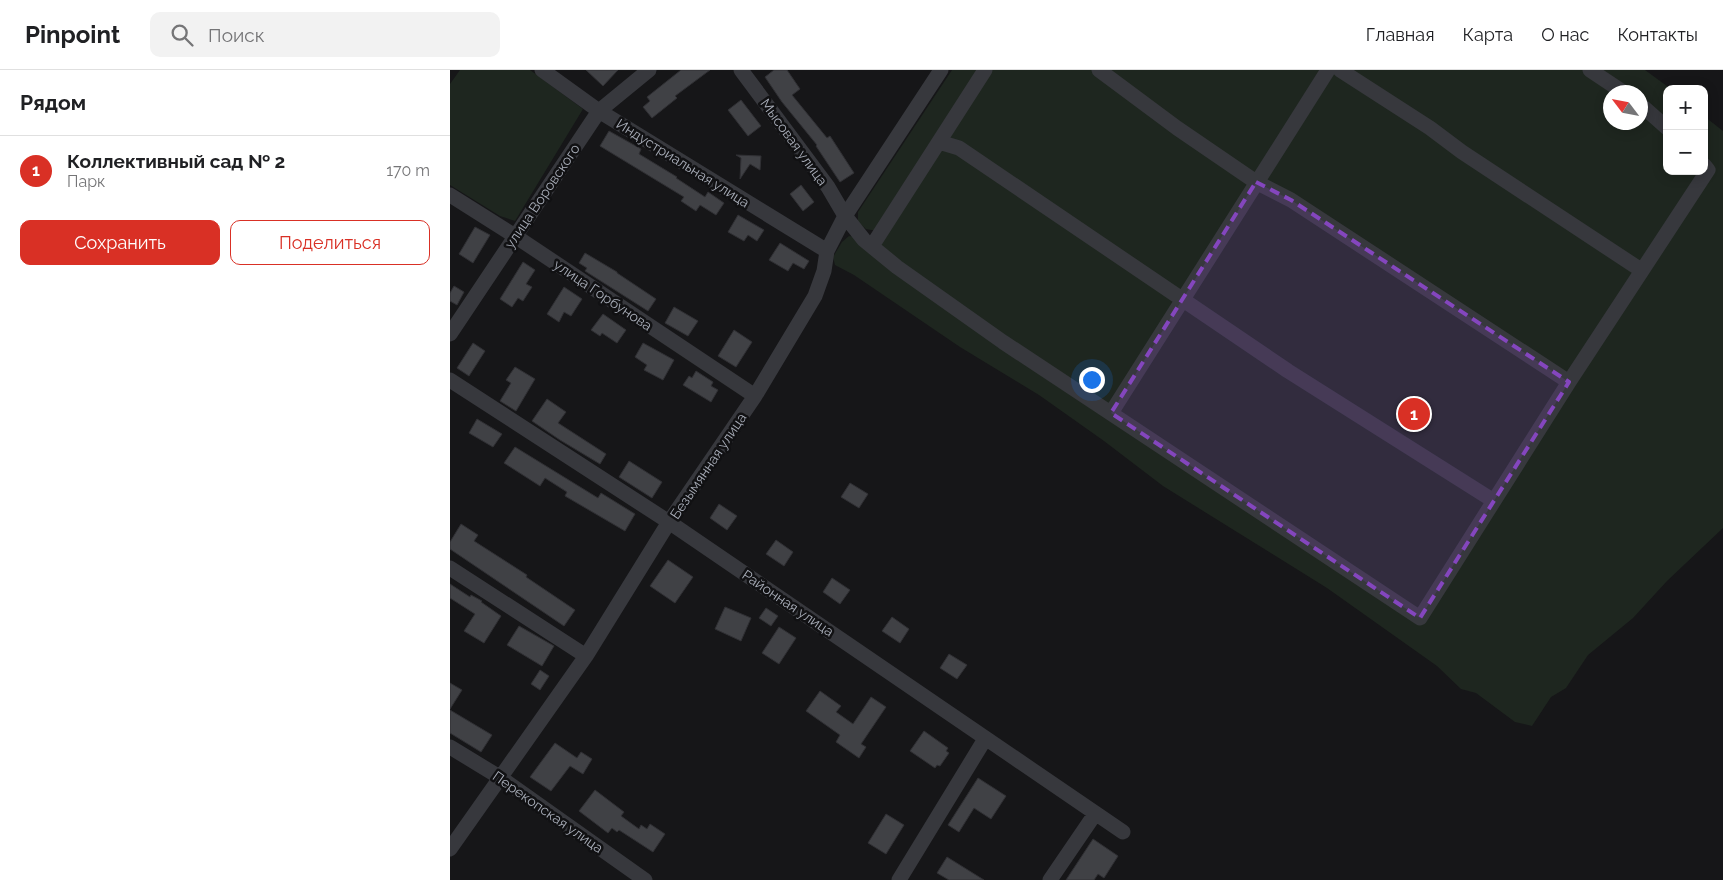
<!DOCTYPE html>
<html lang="ru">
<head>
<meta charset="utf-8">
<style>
  :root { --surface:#fff; --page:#f2f2f2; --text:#202124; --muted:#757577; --line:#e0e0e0; --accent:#d93025 }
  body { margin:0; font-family:Raleway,sans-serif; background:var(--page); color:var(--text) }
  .controls { position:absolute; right:15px; top:15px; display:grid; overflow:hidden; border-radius:10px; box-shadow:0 2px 12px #0003 }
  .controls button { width:45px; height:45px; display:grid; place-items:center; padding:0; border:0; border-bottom:1px solid var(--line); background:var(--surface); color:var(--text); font:25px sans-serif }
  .compass { position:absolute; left:1153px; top:15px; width:45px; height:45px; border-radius:50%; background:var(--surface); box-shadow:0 2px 12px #0003; rotate:302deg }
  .you { position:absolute; left:641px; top:309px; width:18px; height:18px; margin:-12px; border:4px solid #fff; border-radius:50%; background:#1a73e8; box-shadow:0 0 0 8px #1a73e833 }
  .badge { display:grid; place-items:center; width:32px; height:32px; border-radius:50%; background:var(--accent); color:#fff; font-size:16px; font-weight:700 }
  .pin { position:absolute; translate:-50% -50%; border:2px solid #fff; box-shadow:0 1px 5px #0006 }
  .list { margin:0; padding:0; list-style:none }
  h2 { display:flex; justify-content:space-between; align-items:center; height:65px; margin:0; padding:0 20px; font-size:21px }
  h2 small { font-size:16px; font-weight:400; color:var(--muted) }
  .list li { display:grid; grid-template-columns:32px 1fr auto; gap:15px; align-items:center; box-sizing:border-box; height:70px; padding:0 20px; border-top:1px solid var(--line) }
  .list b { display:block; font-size:19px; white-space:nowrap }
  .list p { margin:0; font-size:16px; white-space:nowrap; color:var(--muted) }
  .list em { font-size:16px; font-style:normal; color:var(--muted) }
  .actions { display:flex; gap:10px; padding:15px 20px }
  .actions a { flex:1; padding:11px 0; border:1px solid var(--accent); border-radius:10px; text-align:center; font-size:18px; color:var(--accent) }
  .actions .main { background:var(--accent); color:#fff }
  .icon { flex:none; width:28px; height:28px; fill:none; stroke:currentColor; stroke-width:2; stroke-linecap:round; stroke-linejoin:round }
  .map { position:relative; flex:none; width:1273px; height:810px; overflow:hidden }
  header { display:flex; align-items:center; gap:30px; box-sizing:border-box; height:70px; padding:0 25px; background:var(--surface); border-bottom:1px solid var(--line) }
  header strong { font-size:24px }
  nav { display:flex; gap:28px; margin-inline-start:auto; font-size:18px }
  .search { width:350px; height:45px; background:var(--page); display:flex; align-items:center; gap:12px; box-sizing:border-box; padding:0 18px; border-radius:10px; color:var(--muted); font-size:19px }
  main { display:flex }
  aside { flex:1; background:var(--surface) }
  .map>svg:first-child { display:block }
  .green { fill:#1e261f; fill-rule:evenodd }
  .building { fill:#404145; stroke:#303034 }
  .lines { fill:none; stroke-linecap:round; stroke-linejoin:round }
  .minor { stroke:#37383d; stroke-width:15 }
  .marked { fill:#8446be; fill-opacity:0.2; stroke:#8446be; stroke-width:4; stroke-dasharray:10 6; stroke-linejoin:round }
  .labels { text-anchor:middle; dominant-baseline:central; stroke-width:5; stroke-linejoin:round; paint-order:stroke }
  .street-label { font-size:14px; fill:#a8adb8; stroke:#111113 }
</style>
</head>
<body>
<header>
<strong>Pinpoint</strong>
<div class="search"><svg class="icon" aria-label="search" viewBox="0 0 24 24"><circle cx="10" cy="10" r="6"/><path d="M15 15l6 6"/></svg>Поиск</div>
<nav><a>Главная</a><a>Карта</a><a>О нас</a><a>Контакты</a></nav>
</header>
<main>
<aside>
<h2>Рядом<small></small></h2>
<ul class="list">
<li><span class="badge">1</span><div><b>Коллективный сад № 2</b><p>Парк</p></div><em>170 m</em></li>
</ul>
<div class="actions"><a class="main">Сохранить</a><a>Поделиться</a></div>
</aside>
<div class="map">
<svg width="1273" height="810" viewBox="0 0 1273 810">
  <rect width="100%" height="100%" fill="#161618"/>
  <path class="green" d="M 10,0 L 80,0 L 133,39 L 65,151 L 50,146 L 0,115 L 0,14 Z
    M 502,0 L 1195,0 L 1221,19 L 1217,19 L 1217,101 L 1254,101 L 1254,46 L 1273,61 L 1273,458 L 1217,511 L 1183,548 L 1138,585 L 1116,618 L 1101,627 L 1082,656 L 1065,652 L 1026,623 L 1011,619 L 987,596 L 877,518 L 713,416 L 654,371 L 589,325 L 510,277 L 404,205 L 385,195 L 383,187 L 392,172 L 399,166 L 405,167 L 413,175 L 427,161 L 416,159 L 408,152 L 408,142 ZM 1160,22 L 1190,22 L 1190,52 L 1160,52 Z"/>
  <path class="building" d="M 136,0 L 168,0 L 153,16 Z
    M 231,0 L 260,0 L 225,26 L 227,28 L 202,48 L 193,37 L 200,31 L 197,27 Z
    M 324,0 L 337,0 L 350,19 L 342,25 L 377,68 L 380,66 L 404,103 L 390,112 L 366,76 L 367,75 L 332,32 L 315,7 Z
    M 291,30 L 311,56 L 298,66 L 278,40 Z
    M 159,61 L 191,79 L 189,84 L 227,107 L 226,108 L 255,127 L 258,122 L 274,133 L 266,145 L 250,135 L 246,141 L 231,131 L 234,127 L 150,76 Z
    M 286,85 L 311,86 L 310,100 L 300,94 L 290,109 L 291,88 Z
    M 351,115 L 364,132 L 353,141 L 340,124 Z
    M 288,145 L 314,160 L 307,171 L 298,165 L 294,171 L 278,162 Z
    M 25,157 L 40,165 L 23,193 L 9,184 Z
    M 330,173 L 359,191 L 354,199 L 343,193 L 338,201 L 319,190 Z
    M 135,183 L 167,202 L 167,203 L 206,229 L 198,241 L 135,201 L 137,198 L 129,193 Z
    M 73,192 L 85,200 L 76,214 L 82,217 L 73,231 L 68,228 L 62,237 L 50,229 Z
    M 4,216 L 14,222 L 7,235 L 0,231 L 0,223 Z
    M 114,217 L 132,229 L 121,246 L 114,242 L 109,252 L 97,244 Z
    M 224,237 L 248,251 L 238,266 L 215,253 Z
    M 153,244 L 176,260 L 167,273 L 152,263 L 150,266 L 141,260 Z
    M 284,260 L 302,272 L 286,297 L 268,286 Z
    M 23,273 L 35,281 L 19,306 L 7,298 Z
    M 193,273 L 224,290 L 213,310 L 194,300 L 197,295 L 185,287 Z
    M 65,297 L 85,309 L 66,341 L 50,331 L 61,313 L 56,310 Z
    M 246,301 L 263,312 L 261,316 L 268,320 L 261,332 L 233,315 L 239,306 L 242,308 Z
    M 97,329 L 116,342 L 108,353 L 156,384 L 150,394 L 110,370 L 82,351 Z
    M 27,349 L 52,364 L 43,377 L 19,363 Z
    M 65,377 L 148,428 L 151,423 L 185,444 L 175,461 L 115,426 L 117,422 L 95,408 L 90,416 L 54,393 Z
    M 179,391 L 212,412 L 202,428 L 169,407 Z
    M 400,413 L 418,424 L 409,438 L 391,427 Z
    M 269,434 L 287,446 L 277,460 L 260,448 Z
    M 11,454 L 28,465 L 24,471 L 77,505 L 76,507 L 125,540 L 114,556 L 0,479 L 0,472 Z
    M 326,470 L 343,482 L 334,496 L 316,484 Z
    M 218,490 L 243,507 L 225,533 L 200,516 Z
    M 382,508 L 400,520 L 390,534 L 373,522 Z
    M 0,514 L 20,527 L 21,525 L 32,531 L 31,532 L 51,546 L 34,573 L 14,561 L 25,544 L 0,528 Z
    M 275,537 L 301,548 L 291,571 L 265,559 Z
    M 316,538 L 328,546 L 321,556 L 309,548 Z
    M 442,547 L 459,559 L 450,573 L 432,561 Z
    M 69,556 L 104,576 L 92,596 L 57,575 Z
    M 329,557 L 346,568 L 329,594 L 312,583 Z
    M 499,584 L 517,595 L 507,609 L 490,598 Z
    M 90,600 L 99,606 L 90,620 L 81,614 Z
    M 0,613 L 12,620 L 0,639 Z
    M 370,621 L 391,636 L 386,642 L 403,654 L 421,627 L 436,637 L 411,674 L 416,677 L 409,688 L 386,672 L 390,665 L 356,641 Z
    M 0,640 L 42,665 L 31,682 L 0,663 Z
    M 474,661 L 498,678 L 496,681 L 499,683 L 490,696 L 487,695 L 485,698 L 460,681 Z
    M 105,673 L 127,688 L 131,682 L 142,689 L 133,704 L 120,696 L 101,721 L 80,707 Z
    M 528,708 L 556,726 L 541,749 L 524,738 L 509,762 L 498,755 Z
    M 145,720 L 174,742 L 171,746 L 189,759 L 191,755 L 197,759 L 200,754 L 215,764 L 203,782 L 169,760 L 167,762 L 162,758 L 158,763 L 129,741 Z
    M 436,744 L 454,755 L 436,784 L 418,773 Z
    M 643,769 L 668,786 L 654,808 L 648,804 L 644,810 L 616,810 Z
    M 497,787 L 534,810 L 499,810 L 487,803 Z"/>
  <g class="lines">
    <path class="minor" d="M 92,0 L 149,41 L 377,181
      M 291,0 L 378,117 L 395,146 L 414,170 L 447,197 L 553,272 L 970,548 L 1119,312 L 1258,100 L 1254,95
      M 649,0 L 727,58 L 806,112 L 841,130 L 1119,312
      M 890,0 L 980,58 L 1012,82 L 1191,200
      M 1140,0 L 1173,22
      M 1190,34 L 1217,58
      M 489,72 L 509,78 L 838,301 L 1044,431
      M 0,125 L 65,166 L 305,326
      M 422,176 L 535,0
      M 0,264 L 149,41 L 199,0
      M 0,310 L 219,452 L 673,762
      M 661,343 L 878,0
      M 0,498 L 136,586
      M 0,677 L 51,708 L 195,810
      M 0,779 L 136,586 L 219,452 L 305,326 L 365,226 L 374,201 L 377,181 L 395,146 L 491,0
      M 449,810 L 535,669
      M 600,810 L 645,744"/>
  </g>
  <path class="marked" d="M 806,112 L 841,130 L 1119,312 L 970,548 L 661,343 Z"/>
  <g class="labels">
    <g class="street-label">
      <text transform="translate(344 72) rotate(54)">Мысовая улица</text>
      <text transform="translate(233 93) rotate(32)">Индустриальная улица</text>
      <text transform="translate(92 126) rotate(-56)">улица Воровского</text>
      <text transform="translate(153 225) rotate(34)">улица Горбунова</text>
      <text transform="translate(258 396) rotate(-56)">Безымянная улица</text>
      <text transform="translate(338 533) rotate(34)">Районная улица</text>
      <text transform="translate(98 742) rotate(35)">Перекопская улица</text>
    </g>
  </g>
</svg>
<div class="controls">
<button>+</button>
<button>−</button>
</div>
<svg class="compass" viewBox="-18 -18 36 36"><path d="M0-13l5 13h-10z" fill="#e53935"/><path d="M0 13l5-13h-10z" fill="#757577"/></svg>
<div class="you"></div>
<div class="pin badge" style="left:964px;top:344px">1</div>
</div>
</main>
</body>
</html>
